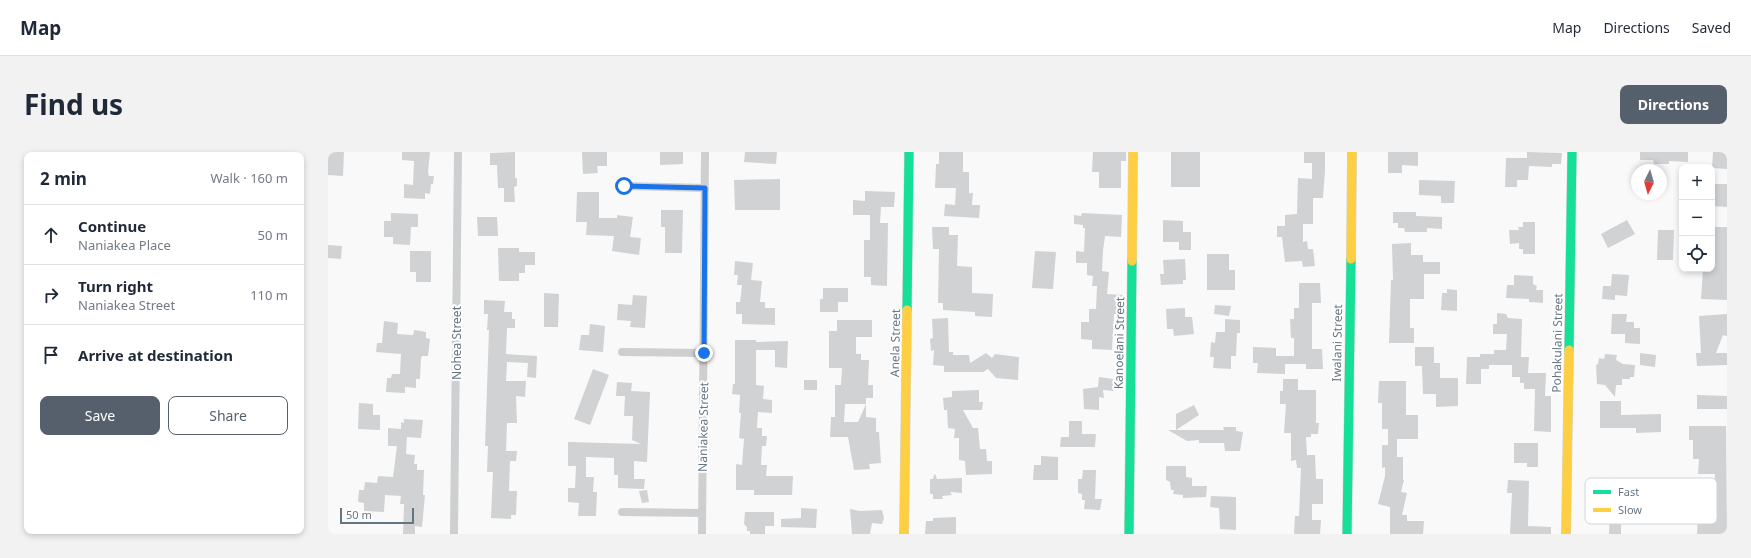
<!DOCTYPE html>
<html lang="en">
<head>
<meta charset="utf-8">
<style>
  :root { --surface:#fff; --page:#f2f2f3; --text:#1f2937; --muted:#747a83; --line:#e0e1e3; --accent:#56606c }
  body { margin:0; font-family:"Noto Sans",sans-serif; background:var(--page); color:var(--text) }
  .controls { position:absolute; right:12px; top:12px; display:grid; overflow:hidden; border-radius:8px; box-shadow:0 2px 6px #0003 }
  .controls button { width:36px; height:36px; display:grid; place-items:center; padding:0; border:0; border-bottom:1px solid var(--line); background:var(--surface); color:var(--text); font:20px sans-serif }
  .compass { position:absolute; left:1303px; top:12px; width:36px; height:36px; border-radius:50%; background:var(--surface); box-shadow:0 2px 6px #0003; rotate:185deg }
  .scale { position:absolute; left:12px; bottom:10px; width:74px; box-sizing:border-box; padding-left:4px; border:2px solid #657683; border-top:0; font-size:11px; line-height:14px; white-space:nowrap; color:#657683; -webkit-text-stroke:3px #fff; paint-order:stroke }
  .stop { position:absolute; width:12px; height:12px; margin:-9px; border:3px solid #1a73e8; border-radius:50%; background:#fff }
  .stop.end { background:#1a73e8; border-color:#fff; box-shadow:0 1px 4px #0008 }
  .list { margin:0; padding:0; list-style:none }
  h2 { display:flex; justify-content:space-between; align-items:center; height:52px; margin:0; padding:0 16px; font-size:17px }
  h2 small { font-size:13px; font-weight:400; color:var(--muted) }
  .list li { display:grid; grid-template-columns:26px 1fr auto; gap:12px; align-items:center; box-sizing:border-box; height:60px; padding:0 16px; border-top:1px solid var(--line) }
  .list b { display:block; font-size:15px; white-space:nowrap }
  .list p { margin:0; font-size:13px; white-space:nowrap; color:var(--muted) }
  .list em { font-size:13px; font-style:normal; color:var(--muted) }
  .actions { display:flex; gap:8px; padding:12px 16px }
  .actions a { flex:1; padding:9px 0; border:1px solid var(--accent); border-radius:8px; text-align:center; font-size:14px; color:var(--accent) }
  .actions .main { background:var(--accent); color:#fff }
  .icon { flex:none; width:22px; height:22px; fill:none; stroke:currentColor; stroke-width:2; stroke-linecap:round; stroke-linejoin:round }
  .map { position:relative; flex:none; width:1399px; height:382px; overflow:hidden; border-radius:8px }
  header { display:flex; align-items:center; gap:24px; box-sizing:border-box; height:56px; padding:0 20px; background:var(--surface); border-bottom:1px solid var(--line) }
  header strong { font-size:19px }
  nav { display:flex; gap:22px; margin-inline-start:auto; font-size:14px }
  .intro { display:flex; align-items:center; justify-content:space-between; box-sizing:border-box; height:96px; padding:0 24px }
  h1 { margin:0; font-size:28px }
  .button { padding:10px 18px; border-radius:8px; background:var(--accent); color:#fff; font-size:14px; font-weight:700 }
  main { display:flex; gap:24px; padding:0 24px }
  aside { flex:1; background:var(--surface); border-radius:8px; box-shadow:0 2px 6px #0003 }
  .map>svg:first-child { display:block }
  .building { fill:#d0d2d3; fill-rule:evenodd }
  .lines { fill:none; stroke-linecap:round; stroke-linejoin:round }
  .fast-casing { stroke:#d5d6d7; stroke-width:10 }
  .slow-casing { stroke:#d5d6d7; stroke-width:10 }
  .street { stroke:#cecfd0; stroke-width:8 }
  .fast { stroke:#16e098; stroke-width:9 }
  .slow { stroke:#ffcf43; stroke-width:9 }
  .route { stroke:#1a73e8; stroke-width:5 }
  .labels { text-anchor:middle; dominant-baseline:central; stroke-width:4; stroke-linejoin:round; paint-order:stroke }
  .street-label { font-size:12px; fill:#657683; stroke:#fff }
  .key { fill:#fff; stroke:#d1d6da; stroke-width:1 }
  .key-label { font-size:11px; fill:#657683 }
</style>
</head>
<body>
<header>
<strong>Map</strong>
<nav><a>Map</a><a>Directions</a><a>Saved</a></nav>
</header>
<div class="intro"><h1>Find us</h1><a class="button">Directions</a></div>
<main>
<aside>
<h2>2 min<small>Walk · 160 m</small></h2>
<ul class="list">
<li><svg class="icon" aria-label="ahead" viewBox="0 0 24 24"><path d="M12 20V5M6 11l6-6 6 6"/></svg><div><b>Continue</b><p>Naniakea Place</p></div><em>50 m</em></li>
<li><svg class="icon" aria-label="right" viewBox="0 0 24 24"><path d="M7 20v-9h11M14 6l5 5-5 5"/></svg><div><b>Turn right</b><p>Naniakea Street</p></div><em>110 m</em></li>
<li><svg class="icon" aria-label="arrive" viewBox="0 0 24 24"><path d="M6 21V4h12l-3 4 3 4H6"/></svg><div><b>Arrive at destination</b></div></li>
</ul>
<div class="actions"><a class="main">Save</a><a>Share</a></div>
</aside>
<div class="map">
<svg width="1399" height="382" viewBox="0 0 1399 382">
  <rect width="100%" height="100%" fill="#f9f9f9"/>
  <path class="building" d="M 0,0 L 16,0 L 15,24 L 0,23 Z
    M 74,0 L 102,0 L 100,20 L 101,24 L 106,24 L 105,32 L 103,32 L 102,42 L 97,41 L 97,47 L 76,46 L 76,32 L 85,33 L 86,9 L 74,8 Z
    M 187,0 L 187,26 L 189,26 L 189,34 L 186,35 L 187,50 L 176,50 L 176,36 L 170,36 L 169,13 L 162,13 L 162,1 Z
    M 254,0 L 279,0 L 279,14 L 269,14 L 270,21 L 255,22 Z
    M 332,0 L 355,0 L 355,12 L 332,13 Z
    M 417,0 L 449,0 L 448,12 L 416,10 Z
    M 611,0 L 635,0 L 635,20 L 641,20 L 641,41 L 645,41 L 644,53 L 652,53 L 651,66 L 616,64 L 617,52 L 627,53 L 628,36 L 607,36 L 608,12 L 611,12 Z
    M 765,0 L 798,0 L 798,9 L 793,9 L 793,36 L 771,36 L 771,20 L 764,20 Z
    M 843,0 L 872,0 L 872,35 L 843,35 Z
    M 976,0 L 997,0 L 997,18 L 995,46 L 985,46 L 985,72 L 975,72 L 975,90 L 979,89 L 980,97 L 985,97 L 987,114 L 975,115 L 974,109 L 957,110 L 954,85 L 949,85 L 949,74 L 957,74 L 957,63 L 969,62 L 970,26 L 984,27 L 984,11 L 976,11 Z
    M 1060,0 L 1090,0 L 1090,14 L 1074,13 L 1074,21 L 1060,21 Z
    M 1199,0 L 1234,1 L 1233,12 L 1224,12 L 1224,15 L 1201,14 L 1200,28 L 1189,28 L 1189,35 L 1177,35 L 1178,6 L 1199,6 Z
    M 1312,0 L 1360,0 L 1360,10 L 1341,9 L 1341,12 L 1326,12 L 1325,8 L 1312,8 Z
    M 1385,0 L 1399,0 L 1399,17 L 1384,16 Z
    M 452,27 L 452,58 L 407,58 L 406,28 Z
    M 1091,28 L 1127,29 L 1126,51 L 1113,51 L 1113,44 L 1091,43 Z
    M 1387,32 L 1399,32 L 1399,55 L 1384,54 L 1384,41 L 1387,41 Z
    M 537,39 L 567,40 L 566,55 L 553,55 L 552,71 L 560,71 L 559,134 L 543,133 L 543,125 L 536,125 L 536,88 L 542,88 L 542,63 L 525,63 L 525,48 L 537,49 Z
    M 249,40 L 271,40 L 271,66 L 289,66 L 289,63 L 305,65 L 302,85 L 313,86 L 311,103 L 284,99 L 286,84 L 258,83 L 259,70 L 248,70 Z
    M 333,58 L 355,58 L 354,101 L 337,101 L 337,75 L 333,75 Z
    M 1065,60 L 1088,60 L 1088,64 L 1114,65 L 1114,77 L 1099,76 L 1099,80 L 1077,80 L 1076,76 L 1070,76 L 1070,71 L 1065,71 Z
    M 63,61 L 90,62 L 90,75 L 83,75 L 82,93 L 65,92 L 65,85 L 56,85 L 56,69 L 63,69 Z
    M 754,61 L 794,63 L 793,85 L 777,84 L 775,99 L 774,119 L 781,120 L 779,142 L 795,143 L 794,162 L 786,162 L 784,198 L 764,197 L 764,188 L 753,187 L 753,170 L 761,170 L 761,157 L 768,157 L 769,134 L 764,134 L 765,124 L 759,123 L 759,111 L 748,111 L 748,99 L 756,100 L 757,76 L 755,76 L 755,73 L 746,72 L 746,63 L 753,64 Z
    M 149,65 L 169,65 L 170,84 L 150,84 Z
    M 835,68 L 855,69 L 855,80 L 863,80 L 863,98 L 851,98 L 851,90 L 835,90 Z
    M 1299,68 L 1307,82 L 1280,96 L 1273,82 Z
    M 1195,70 L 1207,70 L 1207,102 L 1195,102 L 1195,97 L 1191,97 L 1191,91 L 1182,92 L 1181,78 L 1191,78 L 1190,75 L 1195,75 Z
    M 604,75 L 621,75 L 621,83 L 630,83 L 629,114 L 644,115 L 644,141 L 665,142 L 664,165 L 647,164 L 647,160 L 615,158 L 615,151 L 610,151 L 611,97 L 605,97 Z
    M 1384,75 L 1399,75 L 1399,148 L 1373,147 L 1375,117 L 1384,117 L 1386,88 L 1384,88 Z
    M 1330,78 L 1346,78 L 1345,108 L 1329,108 Z
    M 1083,91 L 1083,103 L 1095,103 L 1095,110 L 1112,110 L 1112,122 L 1096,122 L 1096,147 L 1082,147 L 1082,176 L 1086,176 L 1086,191 L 1061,191 L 1063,128 L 1065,128 L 1064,92 Z
    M 0,93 L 14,94 L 13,107 L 0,106 Z
    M 170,96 L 191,96 L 191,100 L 207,100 L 207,113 L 197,113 L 197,121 L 191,121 L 191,129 L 171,129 Z
    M 82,99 L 103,99 L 103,130 L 88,130 L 88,120 L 82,120 Z
    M 707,99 L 728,100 L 725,137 L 704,136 Z
    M 879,102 L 901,102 L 901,118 L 907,118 L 907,138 L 879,138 Z
    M 857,107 L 858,128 L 855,128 L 855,132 L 833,133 L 832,122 L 836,122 L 835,108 Z
    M 407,109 L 425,111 L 423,128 L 434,129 L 432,150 L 437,150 L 437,156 L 447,156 L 447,173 L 414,172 L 414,162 L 408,162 L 408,150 L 412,150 L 414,133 L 409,133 L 410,123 L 406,123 Z
    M 1284,122 L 1301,123 L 1299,144 L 1287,143 L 1287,148 L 1274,147 L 1275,134 L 1283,134 Z
    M 1186,123 L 1205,124 L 1205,132 L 1209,134 L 1208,138 L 1215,138 L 1215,151 L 1201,150 L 1201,147 L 1178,146 L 1179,133 L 1186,133 Z
    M 971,131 L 992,131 L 993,151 L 984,151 L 984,197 L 994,197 L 995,217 L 978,217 L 978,212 L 957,212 L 957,222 L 929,221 L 930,211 L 925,211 L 925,195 L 948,196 L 948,204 L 966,204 L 966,186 L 963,186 L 962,167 L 966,167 L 966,156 L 971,156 Z
    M 495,136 L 520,136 L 520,150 L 510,150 L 510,160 L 492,160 L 492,147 L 495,147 Z
    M 1119,137 L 1129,138 L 1129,159 L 1113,158 L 1114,141 L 1119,141 Z
    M 216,141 L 231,142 L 230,175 L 216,175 Z
    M 305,143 L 319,144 L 317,176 L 302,175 L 303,169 L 289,168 L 290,152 L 304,153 Z
    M 156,148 L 177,149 L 176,160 L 184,160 L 184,167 L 187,167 L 187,176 L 179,176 L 178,202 L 209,204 L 208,226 L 199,225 L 200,211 L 179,210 L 178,229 L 198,229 L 197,245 L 188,244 L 189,271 L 179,271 L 178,299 L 189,299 L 188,309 L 182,309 L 181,339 L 189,339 L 188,363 L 183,363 L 183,367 L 163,366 L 165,320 L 159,320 L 160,294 L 157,294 L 161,178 L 159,178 L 160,162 L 156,162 Z
    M 887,153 L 903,154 L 901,164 L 886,162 Z
    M 857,156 L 857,165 L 864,165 L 866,182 L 846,184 L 845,177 L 839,177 L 838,157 Z
    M 1169,161 L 1178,162 L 1180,166 L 1194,167 L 1193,205 L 1201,205 L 1200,221 L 1218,221 L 1217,244 L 1223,244 L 1223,280 L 1206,279 L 1207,237 L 1196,237 L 1196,231 L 1192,231 L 1192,225 L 1184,225 L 1184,213 L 1161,213 L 1161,217 L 1153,217 L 1153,232 L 1138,232 L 1139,205 L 1152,205 L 1152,202 L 1166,202 L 1166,198 L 1178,198 L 1179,182 L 1165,182 L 1165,172 L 1169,172 Z
    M 1284,162 L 1299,162 L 1298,170 L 1306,170 L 1306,176 L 1312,176 L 1312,192 L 1297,191 L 1297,182 L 1283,182 Z
    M 1399,162 L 1399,184 L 1395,183 L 1388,201 L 1399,201 L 1399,213 L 1369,214 L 1368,201 L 1373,201 L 1371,164 Z
    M 620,166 L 621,200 L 625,200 L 625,203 L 641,203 L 642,211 L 658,201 L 664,206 L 667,202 L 691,205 L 690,228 L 668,226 L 660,217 L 655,220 L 616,220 L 616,214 L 605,213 L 606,198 L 603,199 L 602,187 L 605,186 L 604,167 Z
    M 897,167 L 912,168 L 912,181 L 909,181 L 908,204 L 903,204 L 903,217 L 885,216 L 886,205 L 882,205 L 883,190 L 887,191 L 888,180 L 897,180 Z
    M 509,168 L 544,168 L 544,185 L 528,185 L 528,202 L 533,202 L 533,208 L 541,208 L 540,233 L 545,233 L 545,246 L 538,246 L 538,265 L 548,266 L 548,280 L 551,280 L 553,311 L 541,312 L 542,317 L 526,318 L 520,285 L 502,285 L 503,265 L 507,265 L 507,233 L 513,233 L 514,216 L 501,216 L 501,179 L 509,179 ZM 517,252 L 538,252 L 530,270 L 516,270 Z
    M 56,169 L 70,171 L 69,182 L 85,183 L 86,178 L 98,180 L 98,186 L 102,187 L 100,204 L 94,204 L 93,206 L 92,227 L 88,227 L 88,236 L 77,235 L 77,241 L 58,240 L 59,226 L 63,226 L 64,222 L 72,222 L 73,202 L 48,200 L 49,191 L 54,191 Z
    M 262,172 L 277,174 L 275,200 L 251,198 L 253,183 L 261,183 Z
    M 407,188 L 428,188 L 428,190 L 460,189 L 459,216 L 447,215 L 447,198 L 428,198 L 428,233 L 436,234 L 435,247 L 444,248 L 444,261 L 430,260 L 429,276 L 434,276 L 434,284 L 439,284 L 438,294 L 434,294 L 433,313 L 439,313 L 438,324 L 465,324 L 464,343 L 426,343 L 426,338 L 408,338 L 408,312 L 414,313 L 416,287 L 411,286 L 413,261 L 411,261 L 412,243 L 404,242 L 405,232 L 407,232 Z
    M 1087,195 L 1106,195 L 1106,211 L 1112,211 L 1112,226 L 1130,226 L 1130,254 L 1108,255 L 1108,242 L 1095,242 L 1094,214 L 1087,214 Z
    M 1312,201 L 1328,203 L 1327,215 L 1312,213 Z
    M 1277,202 L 1289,203 L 1288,208 L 1295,212 L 1307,213 L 1306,225 L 1302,225 L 1302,227 L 1294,227 L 1294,233 L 1288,233 L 1287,245 L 1277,233 L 1269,232 L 1268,213 L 1270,212 L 1271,206 L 1276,207 Z
    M 265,217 L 281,223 L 262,273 L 246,267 Z
    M 771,225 L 785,227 L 785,239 L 775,238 L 776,246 L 771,245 L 771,258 L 756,257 L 755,237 L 770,235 Z
    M 955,227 L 970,227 L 970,238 L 988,238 L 988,271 L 991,271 L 990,282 L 983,282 L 983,285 L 978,285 L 979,303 L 987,303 L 988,327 L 995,327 L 995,352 L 984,352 L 984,368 L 993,368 L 992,382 L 966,382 L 967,364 L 971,364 L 973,316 L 969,316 L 968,308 L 963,309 L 963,281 L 956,281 L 958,252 L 952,252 L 952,239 L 955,239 Z
    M 476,228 L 489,228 L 489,238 L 476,238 Z
    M 1051,229 L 1078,229 L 1078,263 L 1090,263 L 1090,287 L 1069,287 L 1069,305 L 1075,305 L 1075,328 L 1076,328 L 1073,340 L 1079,341 L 1074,363 L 1079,363 L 1079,369 L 1096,369 L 1095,382 L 1062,382 L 1062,355 L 1050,352 L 1057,324 L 1057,315 L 1054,316 L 1054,293 L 1060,293 L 1060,277 L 1054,277 L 1054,251 L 1050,251 Z
    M 289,230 L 304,231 L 303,239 L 322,240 L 319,310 L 306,309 L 306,327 L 317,327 L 316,337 L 290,336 L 290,323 L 286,323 L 286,306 L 258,305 L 258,325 L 266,325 L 265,340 L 269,340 L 268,364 L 250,364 L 251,351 L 240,350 L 240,336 L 247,336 L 248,314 L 240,314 L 240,290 L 313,292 L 304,288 L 305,264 L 296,264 L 297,244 L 288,244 Z
    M 651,238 L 651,250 L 655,250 L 654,258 L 635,258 L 645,276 L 650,276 L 652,297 L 658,297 L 659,309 L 664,309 L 664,322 L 638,323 L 637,309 L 631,308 L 631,286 L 626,286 L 627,277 L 620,276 L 619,258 L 616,258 L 615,246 L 624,245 L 624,239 Z
    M 1369,243 L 1399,244 L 1399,257 L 1369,257 Z
    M 1272,249 L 1293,249 L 1293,263 L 1333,262 L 1333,280 L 1308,281 L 1308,276 L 1272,276 Z
    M 31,251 L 45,252 L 45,263 L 52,263 L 52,278 L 30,277 Z
    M 866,253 L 871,263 L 848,278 L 896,278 L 895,275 L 908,275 L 908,279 L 915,280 L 912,299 L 897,299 L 896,291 L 871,291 L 871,288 L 859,289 L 840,278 L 848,278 L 848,262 Z
    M 76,267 L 95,268 L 93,286 L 79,285 L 78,302 L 87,303 L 86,312 L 89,312 L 89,318 L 96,318 L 95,343 L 97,343 L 94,375 L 87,374 L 87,382 L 75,382 L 76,352 L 72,352 L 73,344 L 57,343 L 56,360 L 36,359 L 36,351 L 30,350 L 31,338 L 36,338 L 37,330 L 49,331 L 50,324 L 65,325 L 69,294 L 60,294 L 60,276 L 73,277 L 73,270 L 76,271 Z
    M 741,269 L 754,269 L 754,282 L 768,282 L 767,295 L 732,295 L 733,285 L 741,285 Z
    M 1361,274 L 1398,274 L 1399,382 L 1369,382 L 1371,341 L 1386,342 L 1387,322 L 1370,322 L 1371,307 L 1365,307 L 1365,288 L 1361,288 Z
    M 1186,291 L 1210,291 L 1210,315 L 1199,315 L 1199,311 L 1186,311 Z
    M 713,304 L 730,305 L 730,328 L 705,328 L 706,313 L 713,313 Z
    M 838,314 L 858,314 L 858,325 L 864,326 L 864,334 L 879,334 L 878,345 L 855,346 L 855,343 L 845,342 L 846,338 L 843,338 L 842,330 L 838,328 Z
    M 755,318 L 768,318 L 767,347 L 774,347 L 772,358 L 756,357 L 757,348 L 754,348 L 754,342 L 750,341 L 750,327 L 754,327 Z
    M 607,322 L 609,327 L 634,326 L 634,341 L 622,340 L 624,343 L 614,344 L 615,347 L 605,347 L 605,342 L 602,342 L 602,327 L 605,327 L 606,323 Z
    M 1180,328 L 1201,329 L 1200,374 L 1223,375 L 1223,382 L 1182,382 L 1184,341 L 1179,341 Z
    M 1278,337 L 1297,338 L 1297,351 L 1303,351 L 1302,372 L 1293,372 L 1293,382 L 1281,382 L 1282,356 L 1278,356 Z
    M 319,338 L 321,350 L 314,351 L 311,339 Z
    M 883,344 L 908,345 L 908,378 L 892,377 L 891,356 L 882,355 Z
    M 473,356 L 489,357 L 488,376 L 453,375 L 453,367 L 473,366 Z
    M 522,357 L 532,359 L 554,358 L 556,366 L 554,372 L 544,371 L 542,382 L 524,382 Z
    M 417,360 L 446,360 L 446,374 L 437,374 L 437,382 L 422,382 L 422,379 L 419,379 L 419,375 L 416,372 Z
    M 628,365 L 628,382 L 597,382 L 598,369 L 605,369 L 605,366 Z"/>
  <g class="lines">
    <g class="fast-casing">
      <path id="fast" d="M 579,158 L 581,0
        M 1241,198 L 1244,0
        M 801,382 L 804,109
        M 1019,382 L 1023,107"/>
    </g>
    <g class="slow-casing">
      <path id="slow" d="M 1023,107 L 1024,0
        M 804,109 L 805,0
        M 576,382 L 579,158
        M 1238,382 L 1241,198"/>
    </g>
    <path class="street" d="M 296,34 L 377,36
      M 294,200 L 376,201
      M 294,360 L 374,361
      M 126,382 L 130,0
      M 374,382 L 377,0"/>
    <use href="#fast" class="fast"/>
    <use href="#slow" class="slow"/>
  </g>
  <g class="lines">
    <path class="route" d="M 296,34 L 377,36 L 376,201"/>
  </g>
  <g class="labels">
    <g class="street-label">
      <text transform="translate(128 191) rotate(-90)">Nohea Street</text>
      <text transform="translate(567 191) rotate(-89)">Anela Street</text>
      <text transform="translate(791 191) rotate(-89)">Kanoelani Street</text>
      <text transform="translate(1009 191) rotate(-89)">Iwalani Street</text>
      <text transform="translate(1229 191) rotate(-89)">Pohakulani Street</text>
      <text transform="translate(375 275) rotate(-89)">Naniakea Street</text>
    </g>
  </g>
  <rect x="1257" y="326" width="132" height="46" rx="6" class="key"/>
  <rect x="1265" y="338" width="18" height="4" fill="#16e098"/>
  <rect x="1265" y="356" width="18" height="4" fill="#ffcf43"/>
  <g class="key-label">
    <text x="1290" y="344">Fast</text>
    <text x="1290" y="362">Slow</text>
  </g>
</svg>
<div class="controls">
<button>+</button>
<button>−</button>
<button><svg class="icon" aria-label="locate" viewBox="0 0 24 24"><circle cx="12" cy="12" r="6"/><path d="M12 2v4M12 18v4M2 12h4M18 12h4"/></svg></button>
</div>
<svg class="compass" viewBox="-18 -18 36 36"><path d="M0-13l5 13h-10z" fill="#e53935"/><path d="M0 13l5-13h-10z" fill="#747a83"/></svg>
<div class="scale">50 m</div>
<div class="stop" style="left:296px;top:34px"></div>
<div class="stop end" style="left:376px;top:201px"></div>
</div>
</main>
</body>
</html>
